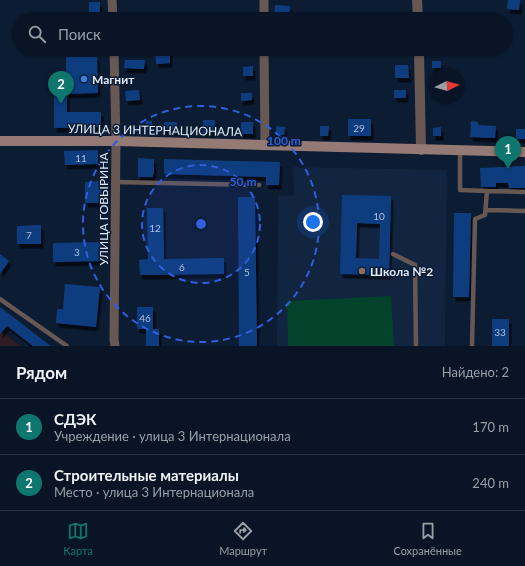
<!DOCTYPE html>
<html lang="ru">
<head>
<meta charset="utf-8">
<style>
  :root { --surface:#091526; --page:#172232; --text:#f1f3f6; --muted:#999fa7; --line:#293443; --accent:#0f766e }
  body { margin:0; font-family:Lato,sans-serif; background:var(--page); color:var(--text) }
  .compass { position:absolute; left:429px; top:68px; width:36px; height:36px; border-radius:50%; background:var(--surface); box-shadow:0 1px 3px #0004; rotate:85deg }
  .you { position:absolute; left:313px; top:222px; width:14px; height:14px; margin:-10px; border:3px solid #fff; border-radius:50%; background:#1a73e8; box-shadow:0 0 0 6px #1a73e833 }
  .badge { display:grid; place-items:center; width:26px; height:26px; border-radius:50%; background:var(--accent); color:#fff; font-size:13px; font-weight:700 }
  .pin { position:absolute; translate:-50% -33px; filter:drop-shadow(0 1px 2px #0008) }
  .pin::after { content:''; position:absolute; top:21px; width:14px; height:12px; background:inherit; clip-path:polygon(0 0,100% 0,50% 100%) }
  .list { margin:0; padding:0; list-style:none }
  h2 { display:flex; justify-content:space-between; align-items:center; height:52px; margin:0; padding:0 16px; font-size:17px }
  h2 small { font-size:13px; font-weight:400; color:var(--muted) }
  .list li { display:grid; grid-template-columns:26px 1fr auto; gap:12px; align-items:center; box-sizing:border-box; height:56px; padding:0 16px; border-top:1px solid var(--line) }
  .list b { display:block; font-size:15px; white-space:nowrap }
  .list p { margin:0; font-size:13px; white-space:nowrap; color:var(--muted) }
  .list em { font-size:13px; font-style:normal; color:var(--muted) }
  .icon { flex:none; width:22px; height:22px; fill:none; stroke:currentColor; stroke-width:2; stroke-linecap:round; stroke-linejoin:round }
  .map { position:relative; flex:none; width:525px; height:346px; overflow:hidden }
  .search { position:absolute; background:var(--surface); box-shadow:0 1px 3px #0004; left:12px; right:12px; top:12px; height:44px; display:flex; align-items:center; gap:10px; box-sizing:border-box; padding:0 14px; border-radius:22px; color:var(--muted); font-size:15px }
  .sheet { height:164px; background:var(--surface) }
  nav { display:flex; justify-content:space-around; align-items:center; box-sizing:border-box; height:56px; border-top:1px solid var(--line); background:var(--surface); font-size:11px; color:var(--muted) }
  nav a { display:grid; justify-items:center; gap:2px }
  nav .on { color:var(--accent) }
  .map>svg:first-child { display:block }
  .built { fill:#112440 }
  .industrial { fill:#2e1d25 }
  .green { fill:#03422b }
  .building { fill:#103e7e; fill-rule:evenodd; filter:url(#shadow) }
  .lines { fill:none; stroke-linecap:round; stroke-linejoin:round }
  .service { stroke:#685854; stroke-width:4.5 }
  .minor { stroke:#685854; stroke-width:9 }
  .tertiary { stroke:#685854; stroke-width:10 }
  .secondary { stroke:#947a74; stroke-width:10 }
  .ring { fill:none; stroke:#305edc; stroke-width:2; stroke-dasharray:7 5 }
  .shop-dot { fill:#3f7fe0; stroke:#0c1c32; stroke-width:1.5 }
  .education-dot { fill:#8d6e63; stroke:#0c1c32; stroke-width:1.5 }
  .labels { text-anchor:middle; dominant-baseline:central; stroke-width:3; stroke-linejoin:round; paint-order:stroke }
  .number-label { font-size:10px; fill:#acc0dc }
  .poi-label { font-size:12px; font-weight:bold; fill:#e0ebfb; stroke:#0c1c32; text-anchor:start }
  .street-label { font-size:12px; fill:#e0ebfb; stroke:#0c1c32 }
  .centre { fill:#305edc; stroke:#0c1c32; stroke-width:2 }
  .ring-label { font-size:12px; text-anchor:middle; font-weight:bold; fill:#305edc; stroke:#0c1c32; stroke-width:3; stroke-linejoin:round; paint-order:stroke }
</style>
</head>
<body>
<div class="map">
<svg width="525" height="346" viewBox="0 0 525 346">
  <defs>
    <filter id="shadow"><feDropShadow dx="2.5" dy="4.5" stdDeviation="0" flood-color="#0009"/></filter>
  </defs>
  <rect width="100%" height="100%" fill="#0c1c32"/>
  <path class="built" d="M 293,167 L 447,170 L 445,346 L 277,346 L 278,196 L 294,195 Z"/>
  <path class="industrial" d="M 0,330 L 6,335 L 21,346 L 0,346 Z"/>
  <path class="green" d="M 391,296 L 394,346 L 288,346 L 287,301 Z"/>
  <path class="building" d="M 508,0 L 520,0 L 519,10 L 507,9 Z
    M 89,2 L 100,2 L 100,19 L 89,19 Z
    M 275,5 L 290,6 L 289,17 L 274,16 Z
    M 32,12 L 43,13 L 42,19 L 31,19 Z
    M 155,49 L 170,49 L 170,63 L 156,64 Z
    M 66,57 L 97,57 L 98,93 L 66,94 Z
    M 125,60 L 145,60 L 144,69 L 124,68 Z
    M 432,61 L 441,61 L 441,68 L 432,68 Z
    M 395,65 L 408,65 L 409,78 L 395,78 Z
    M 253,66 L 253,76 L 243,76 L 243,67 Z
    M 139,90 L 140,100 L 126,101 L 125,91 Z
    M 394,90 L 406,90 L 406,98 L 394,98 Z
    M 241,93 L 252,93 L 252,100 L 241,101 Z
    M 54,95 L 67,95 L 67,112 L 101,112 L 101,127 L 54,128 Z
    M 348,119 L 371,119 L 371,136 L 348,136 Z
    M 203,120 L 215,120 L 215,132 L 203,133 Z
    M 146,121 L 152,121 L 152,130 L 146,130 Z
    M 471,121 L 478,122 L 478,125 L 496,126 L 495,138 L 470,137 Z
    M 164,122 L 177,122 L 177,131 L 164,131 Z
    M 241,122 L 253,122 L 253,134 L 241,134 Z
    M 276,126 L 285,127 L 284,135 L 276,135 Z
    M 320,126 L 329,126 L 328,136 L 320,136 Z
    M 441,127 L 441,136 L 433,136 L 433,128 Z
    M 516,129 L 525,129 L 525,139 L 516,139 Z
    M 98,150 L 98,164 L 65,165 L 64,151 Z
    M 138,158 L 154,159 L 154,174 L 153,174 L 153,177 L 138,177 Z
    M 164,159 L 280,162 L 279,185 L 266,185 L 266,177 L 164,174 Z
    M 525,166 L 525,188 L 509,188 L 508,183 L 496,183 L 496,187 L 481,187 L 480,168 Z
    M 101,181 L 102,203 L 85,203 L 85,182 Z
    M 342,195 L 391,196 L 389,275 L 340,274 ZM 357,223 L 380,224 L 379,259 L 356,258 Z
    M 238,197 L 255,197 L 257,346 L 239,346 Z
    M 147,208 L 163,208 L 164,259 L 224,258 L 224,274 L 140,275 L 139,260 L 148,259 Z
    M 454,213 L 471,213 L 469,297 L 453,297 Z
    M 41,225 L 41,244 L 17,244 L 17,226 Z
    M 101,242 L 101,261 L 53,262 L 53,243 Z
    M 0,254 L 9,261 L 0,274 Z
    M 65,284 L 100,287 L 96,327 L 56,323 L 57,309 L 63,309 Z
    M 0,307 L 43,340 L 51,346 L 33,346 L 7,326 L 0,334 Z
    M 137,307 L 153,307 L 153,329 L 159,329 L 159,346 L 146,346 L 146,329 L 137,329 Z
    M 492,319 L 509,319 L 509,346 L 492,346 Z"/>
  <g class="lines">
    <path class="service" d="M 460,151 L 460,190 L 487,191 L 485,215 L 475,219 L 472,346
      M 115,182 L 259,185
      M 487,191 L 525,192
      M 486,210 L 525,211
      M 393,254 L 415,265 L 416,346
      M 0,299 L 67,346"/>
    <path class="minor" d="M 112,0 L 113,19
      M 264,0 L 264,19
      M 114,49 L 116,141 L 114,339 L 115,346
      M 264,49 L 265,145"/>
    <path class="tertiary" d="M 417,0 L 418,19
      M 419,49 L 421,150"/>
    <path class="secondary" d="M 0,141 L 116,141 L 525,152"/>
  </g>
  <circle cx="201" cy="224" r="59" fill="#305edc" fill-opacity=".12"/>
  <g class="ring">
    <circle cx="201" cy="224" r="59"/>
    <circle cx="201" cy="224" r="118"/>
  </g>
  <circle class="shop-dot" cx="84" cy="79" r="4"/>
  <circle class="education-dot" cx="362" cy="271" r="4"/>
  <g class="labels">
    <g class="number-label">
      <text x="359" y="128">29</text>
      <text x="81" y="158">11</text>
      <text x="379" y="216">10</text>
      <text x="155" y="228">12</text>
      <text x="29" y="235">7</text>
      <text x="77" y="252">3</text>
      <text x="182" y="267">6</text>
      <text x="247" y="272">5</text>
      <text x="145" y="318">46</text>
      <text x="500" y="332">33</text>
    </g>
    <g class="poi-label">
      <text x="92" y="79">Магнит</text>
      <text x="370" y="271">Школа №2</text>
    </g>
    <g class="street-label">
      <text transform="translate(155 130) rotate(1)">УЛИЦА 3 ИНТЕРНАЦИОНАЛА</text>
      <text transform="translate(103 209) rotate(-90)">УЛИЦА ГОВЫРИНА</text>
    </g>
  </g>
  <circle cx="201" cy="224" r="6" class="centre"/>
  <g class="ring-label">
    <text x="284" y="145">100 m</text>
    <text x="243" y="186">50 m</text>
  </g>
</svg>
<svg class="compass" viewBox="-18 -18 36 36"><path d="M0-13l5 13h-10z" fill="#e53935"/><path d="M0 13l5-13h-10z" fill="#999fa7"/></svg>
<div class="you"></div>
<div class="pin badge" style="left:508px;top:169px">1</div>
<div class="pin badge" style="left:61px;top:104px">2</div>
<div class="search"><svg class="icon" aria-label="search" viewBox="0 0 24 24"><circle cx="10" cy="10" r="6"/><path d="M15 15l6 6"/></svg>Поиск</div>
</div>
<section class="sheet">
<h2>Рядом<small>Найдено: 2</small></h2>
<ul class="list">
<li><span class="badge">1</span><div><b>СДЭК</b><p>Учреждение · улица 3 Интернационала</p></div><em>170 m</em></li>
<li><span class="badge">2</span><div><b>Строительные материалы</b><p>Место · улица 3 Интернационала</p></div><em>240 m</em></li>
</ul>
</section>
<nav>
<a class="on"><svg class="icon" aria-label="map" viewBox="0 0 24 24"><path d="M3 6l6-2 6 2 6-2v14l-6 2-6-2-6 2zM9 4v14M15 6v14"/></svg>Карта</a>
<a><svg class="icon" aria-label="directions" viewBox="0 0 24 24"><path d="M12 3l9 9-9 9-9-9zM9 14v-3h6M13 9l2 2-2 2"/></svg>Маршрут</a>
<a><svg class="icon" aria-label="saved" viewBox="0 0 24 24"><path d="M7 4h10v16l-5-4-5 4z"/></svg>Сохранённые</a>
</nav>
</body>
</html>
